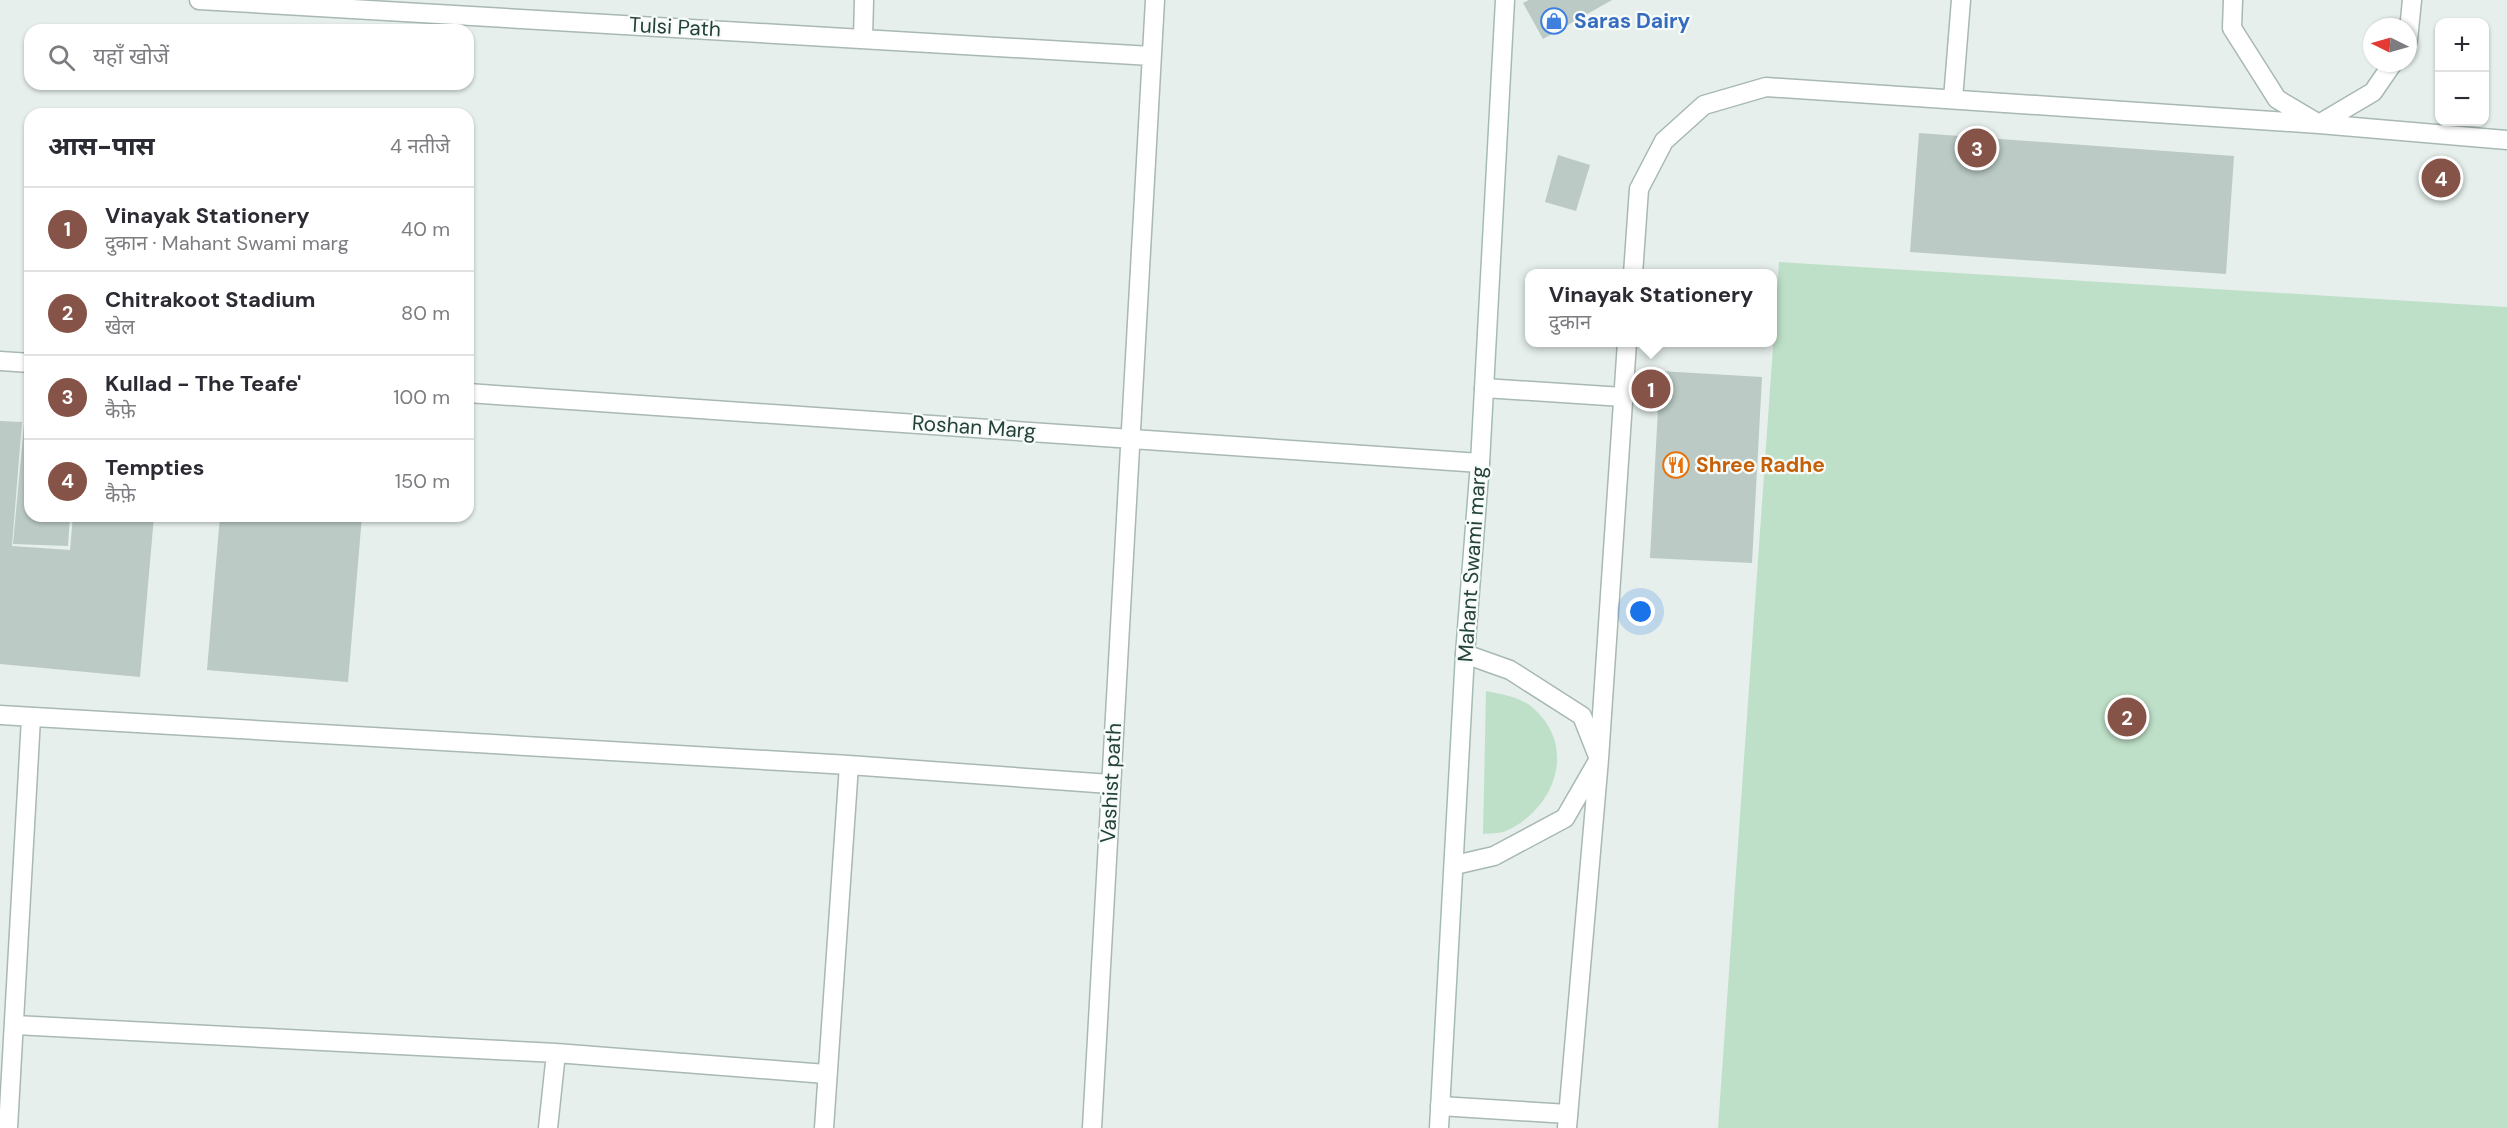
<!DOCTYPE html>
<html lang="hi">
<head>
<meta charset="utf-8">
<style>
  :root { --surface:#fff; --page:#f7f7f7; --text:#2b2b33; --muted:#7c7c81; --line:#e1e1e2; --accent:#855347 }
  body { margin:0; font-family:"DM Sans","Noto Sans Devanagari",sans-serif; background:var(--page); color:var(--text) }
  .controls { position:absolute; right:18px; top:18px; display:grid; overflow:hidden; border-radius:12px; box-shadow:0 2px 4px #0004 }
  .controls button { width:54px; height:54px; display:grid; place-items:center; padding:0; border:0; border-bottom:2px solid var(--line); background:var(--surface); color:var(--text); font:30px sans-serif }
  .compass { position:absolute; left:2363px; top:18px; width:54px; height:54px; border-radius:50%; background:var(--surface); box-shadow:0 2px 4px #0004; rotate:275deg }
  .you { position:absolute; left:1641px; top:612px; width:21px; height:21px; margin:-15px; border:4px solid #fff; border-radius:50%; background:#1a73e8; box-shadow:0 0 0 9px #1a73e833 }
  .badge { display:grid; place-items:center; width:39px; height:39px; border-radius:50%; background:var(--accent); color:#fff; font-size:20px; font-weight:700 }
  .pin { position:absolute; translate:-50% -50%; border:3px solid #fff; box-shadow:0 2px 6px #0006 }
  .popup { position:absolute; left:1525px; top:269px; width:252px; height:78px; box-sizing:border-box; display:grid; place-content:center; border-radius:12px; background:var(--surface); filter:drop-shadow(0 2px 4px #0005); font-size:20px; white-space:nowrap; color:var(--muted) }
  .popup b { font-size:22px; color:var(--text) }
  .popup::after { content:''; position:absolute; left:50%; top:100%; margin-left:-12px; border:12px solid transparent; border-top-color:var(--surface) }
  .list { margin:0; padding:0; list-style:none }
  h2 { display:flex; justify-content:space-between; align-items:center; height:78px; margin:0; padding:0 24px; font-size:26px }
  h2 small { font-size:20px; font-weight:400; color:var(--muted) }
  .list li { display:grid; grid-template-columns:39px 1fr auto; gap:18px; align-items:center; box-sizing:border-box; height:84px; padding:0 24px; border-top:2px solid var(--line) }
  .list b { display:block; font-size:22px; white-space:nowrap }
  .list p { margin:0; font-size:20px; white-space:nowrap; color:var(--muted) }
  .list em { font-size:20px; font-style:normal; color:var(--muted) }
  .icon { flex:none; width:33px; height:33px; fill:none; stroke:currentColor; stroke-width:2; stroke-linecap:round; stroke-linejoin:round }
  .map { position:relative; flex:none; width:2507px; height:1128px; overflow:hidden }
  .search { position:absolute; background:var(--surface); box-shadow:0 2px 4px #0004; left:24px; top:24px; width:450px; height:66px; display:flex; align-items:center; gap:15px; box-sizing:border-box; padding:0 21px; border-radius:18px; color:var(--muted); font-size:22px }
  .panel { position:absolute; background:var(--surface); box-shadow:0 2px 4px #0004; left:24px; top:108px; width:450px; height:414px; border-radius:18px }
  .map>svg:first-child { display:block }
  .green { fill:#bfe0c8 }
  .building { fill:#bbcac4 }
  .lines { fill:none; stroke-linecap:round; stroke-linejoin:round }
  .lane-casing { stroke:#a8b8b2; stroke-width:21 }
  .street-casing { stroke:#a8b8b2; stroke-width:21 }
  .secondary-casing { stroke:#a4bbb3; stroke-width:21 }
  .lane { stroke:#fff; stroke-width:18 }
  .street { stroke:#fff; stroke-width:18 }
  .secondary { stroke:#fff; stroke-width:18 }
  .labels { text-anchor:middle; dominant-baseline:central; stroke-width:4.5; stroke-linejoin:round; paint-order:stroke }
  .shop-label { font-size:21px; font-weight:bold; fill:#366cbe; stroke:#f7fbf9; text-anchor:start }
  .street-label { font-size:21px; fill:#24423a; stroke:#f7fbf9 }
  .food-label { font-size:21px; font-weight:bold; fill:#c56008; stroke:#f7fbf9; text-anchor:start }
</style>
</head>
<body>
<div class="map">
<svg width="2507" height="1128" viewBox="0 0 2507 1128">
  <rect width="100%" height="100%" fill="#e6efeb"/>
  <path class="green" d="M 1779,262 L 2507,307 L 2507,1128 L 1718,1128 Z
    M 1486,691 C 1501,694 1521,697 1533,708 C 1578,747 1555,809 1506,831 C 1499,834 1490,833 1483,834 Z"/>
  <path class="building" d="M 1529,0 L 1612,0 L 1543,39 L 1523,3 Z
    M 1919,133 L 2234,156 L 2226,274 L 1910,252 Z
    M 1558,155 L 1590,165 L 1576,211 L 1545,202 Z
    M 1660,371 L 1762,377 L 1752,563 L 1650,558 Z
    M 0,421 L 22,422 L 12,546 L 70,550 L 73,516 L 154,516 L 140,677 L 0,664 Z
    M 24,424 L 30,424 L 30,516 L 70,516 L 68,546 L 13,544 Z
    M 220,516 L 362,516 L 348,682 L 207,670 Z"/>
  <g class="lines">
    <g class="lane-casing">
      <path id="lane" d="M 2233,0 L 2232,28 L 2277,99 L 2319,124 L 2373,92 L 2393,63
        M 2408,40 L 2412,0
        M 1633,274 L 1639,189 L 1664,141 L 1704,105 L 1766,87 L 2319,124 L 2507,140
        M 1455,865 L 1494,856 L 1565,818 L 1599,759 L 1582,716 L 1510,670 L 1465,654
        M 1567,1128 L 1599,759 L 1627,342"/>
    </g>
    <g class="street-casing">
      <path id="street" d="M 199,0 L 1151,56
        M 863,38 L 864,0
        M 1953,99 L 1961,0
        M 0,361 L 30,363
        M 1484,388 L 1623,397
        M 468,393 L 1480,463
        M 0,715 L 849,765 L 1110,784
        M 15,1025 L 556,1053 L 826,1074
        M 1440,1106 L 1568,1114
        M 8,1128 L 31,718
        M 548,1128 L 556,1053
        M 824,1128 L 849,765
        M 1092,1128 L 1155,0"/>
    </g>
    <g class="secondary-casing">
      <path id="secondary" d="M 1439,1128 L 1465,654 L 1480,463 L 1505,0"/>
    </g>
    <use href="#lane" class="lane"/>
    <use href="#street" class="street"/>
    <use href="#secondary" class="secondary"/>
  </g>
  <defs>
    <g id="shop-ring" transform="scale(1.35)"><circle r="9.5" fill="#f7fbf9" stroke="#3f7fe0" stroke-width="1.5"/><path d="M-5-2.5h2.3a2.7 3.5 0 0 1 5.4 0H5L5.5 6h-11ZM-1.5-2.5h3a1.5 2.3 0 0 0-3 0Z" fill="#3f7fe0"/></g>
    <g id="restaurant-ring" transform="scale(1.35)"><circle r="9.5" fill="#f7fbf9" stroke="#e8710a" stroke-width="1.5"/><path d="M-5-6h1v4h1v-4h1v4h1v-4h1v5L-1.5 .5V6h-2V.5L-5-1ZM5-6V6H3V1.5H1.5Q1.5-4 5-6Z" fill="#e8710a"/></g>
  </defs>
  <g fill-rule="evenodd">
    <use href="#shop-ring" x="1554" y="21"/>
    <use href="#restaurant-ring" x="1676" y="465"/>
  </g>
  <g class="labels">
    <g class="shop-label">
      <text x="1574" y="21">Saras Dairy</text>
    </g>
    <g class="street-label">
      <text transform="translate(675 27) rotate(3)">Tulsi Path</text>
      <text transform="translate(974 427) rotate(4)">Roshan Marg</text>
      <text transform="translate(1472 564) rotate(-86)">Mahant Swami marg</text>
      <text transform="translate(1111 783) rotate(-87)">Vashist path</text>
    </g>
    <g class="food-label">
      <text x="1696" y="465">Shree Radhe</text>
    </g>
  </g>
</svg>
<div class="controls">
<button>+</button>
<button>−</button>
</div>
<svg class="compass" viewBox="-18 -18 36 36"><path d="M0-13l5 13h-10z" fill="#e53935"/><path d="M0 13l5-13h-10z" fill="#7c7c81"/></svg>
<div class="you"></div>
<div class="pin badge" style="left:1651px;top:389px">1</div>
<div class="popup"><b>Vinayak Stationery</b>दुकान</div>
<div class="pin badge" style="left:2127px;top:717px">2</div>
<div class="pin badge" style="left:1977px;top:148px">3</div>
<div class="pin badge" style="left:2441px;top:178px">4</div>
<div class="search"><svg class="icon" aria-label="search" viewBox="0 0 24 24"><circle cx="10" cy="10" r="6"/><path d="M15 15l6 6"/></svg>यहाँ खोजें</div>
<section class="panel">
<h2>आस-पास<small>4 नतीजे</small></h2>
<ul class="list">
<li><span class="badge">1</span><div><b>Vinayak Stationery</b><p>दुकान · Mahant Swami marg</p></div><em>40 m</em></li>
<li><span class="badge">2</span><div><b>Chitrakoot Stadium</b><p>खेल</p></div><em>80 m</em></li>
<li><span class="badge">3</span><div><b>Kullad - The Teafe'</b><p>कैफ़े</p></div><em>100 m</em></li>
<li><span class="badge">4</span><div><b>Tempties</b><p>कैफ़े</p></div><em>150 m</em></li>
</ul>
</section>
</div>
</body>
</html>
